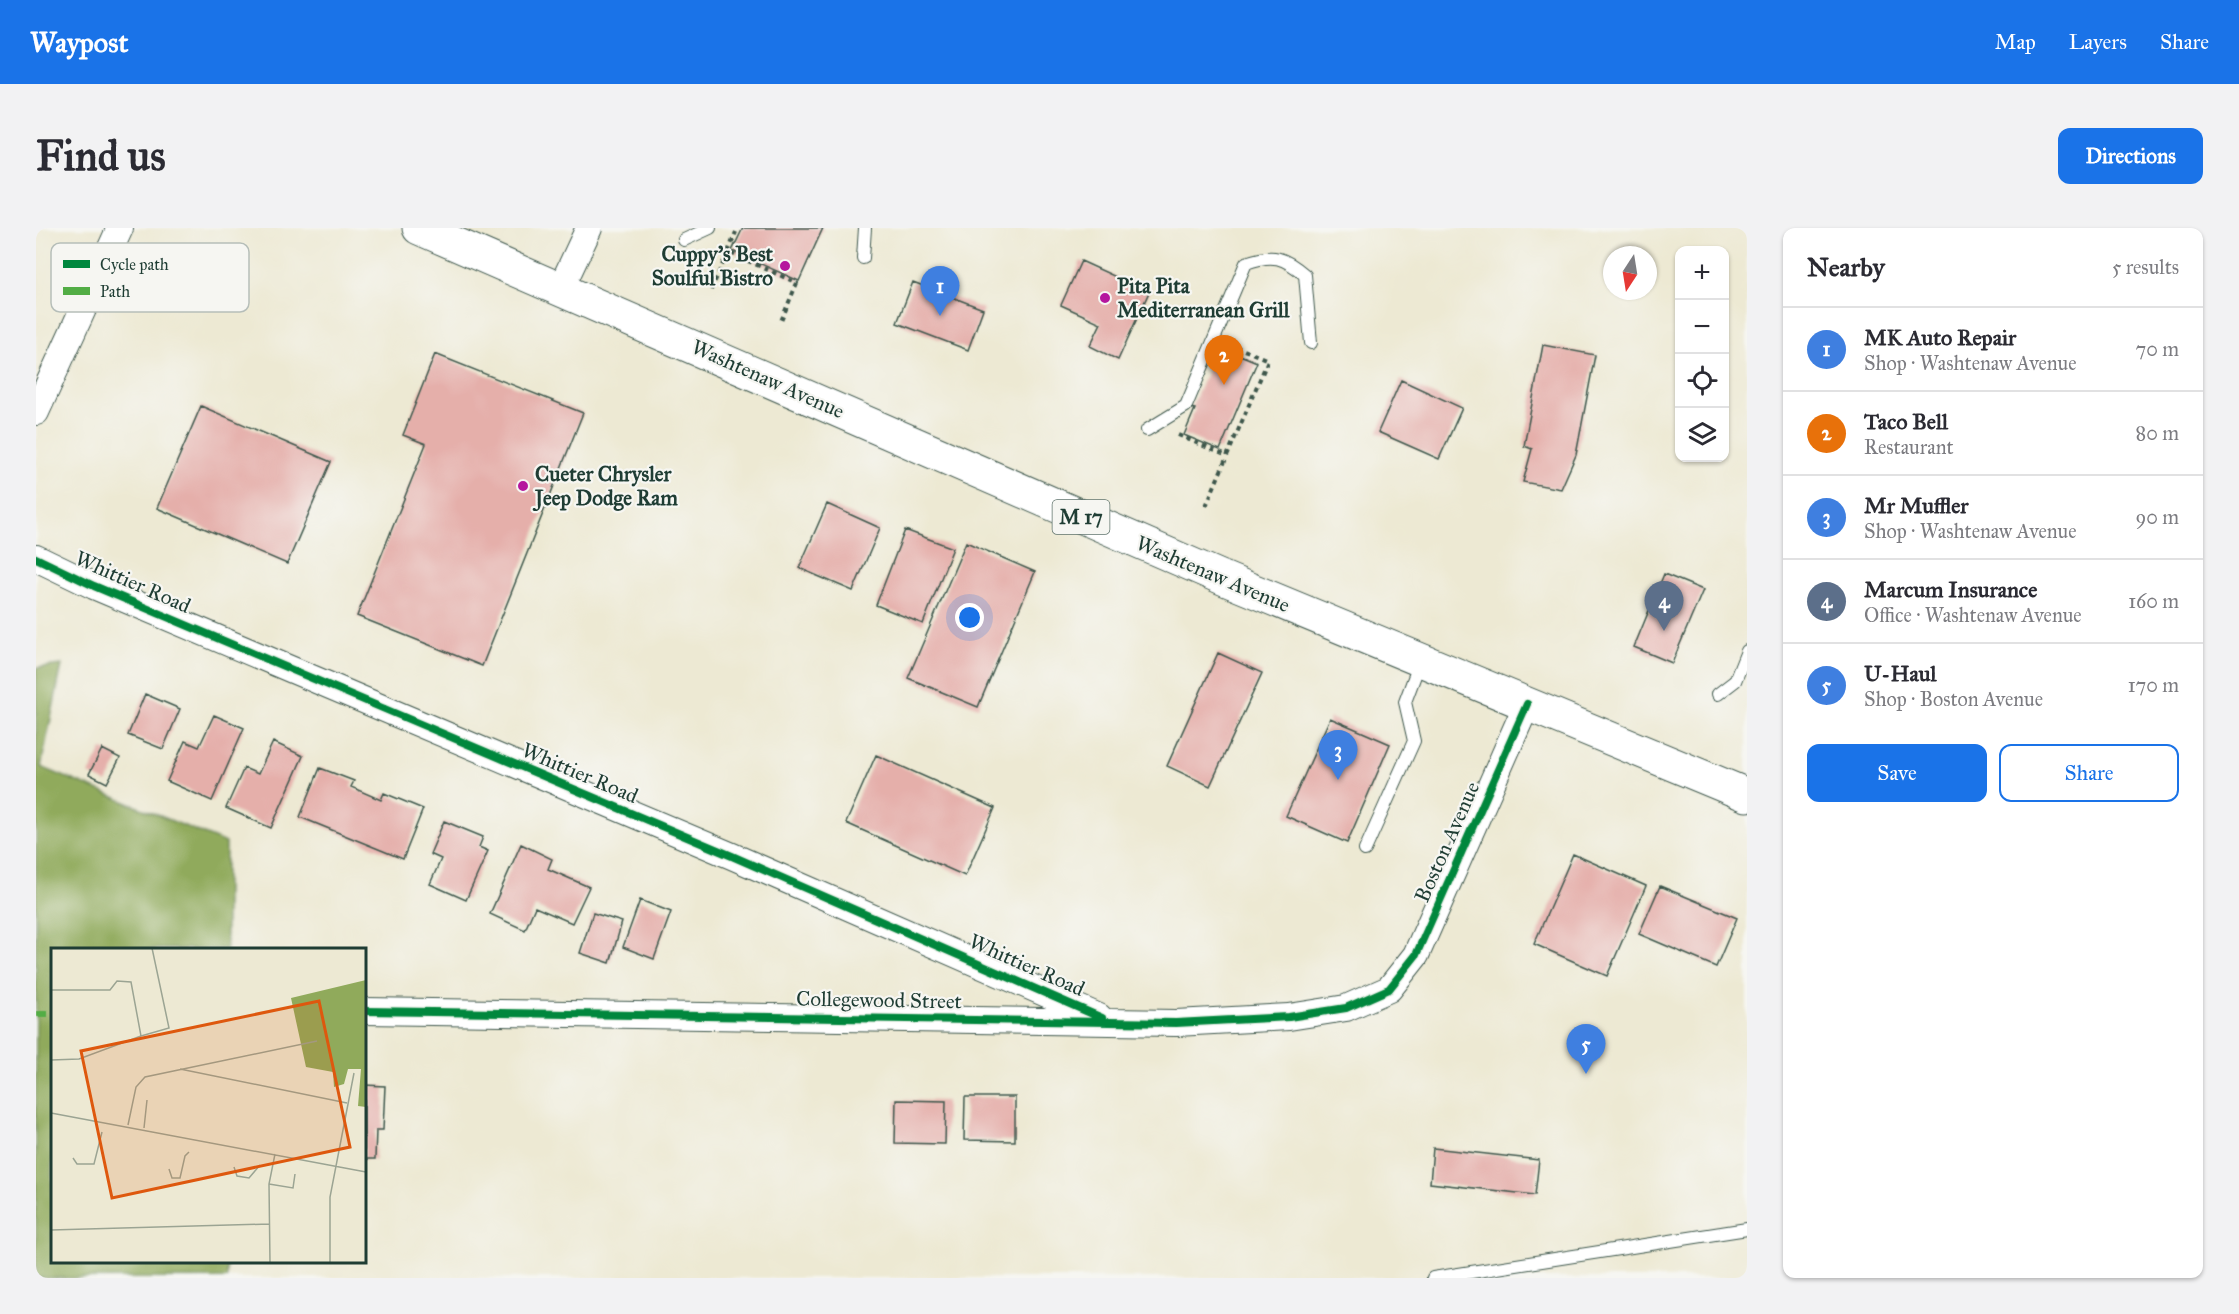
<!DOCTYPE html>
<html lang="en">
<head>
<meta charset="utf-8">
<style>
  :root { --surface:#fff; --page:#f2f2f3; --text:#2b2b33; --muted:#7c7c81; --line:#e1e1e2; --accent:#1a73e8 }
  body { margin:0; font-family:"IM FELL Great Primer",serif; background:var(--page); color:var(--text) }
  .controls { position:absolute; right:18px; top:18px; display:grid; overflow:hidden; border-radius:12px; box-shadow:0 2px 4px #0004 }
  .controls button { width:54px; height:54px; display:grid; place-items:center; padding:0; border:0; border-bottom:2px solid var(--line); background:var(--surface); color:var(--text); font:30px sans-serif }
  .compass { position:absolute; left:1567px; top:18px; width:54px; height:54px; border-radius:50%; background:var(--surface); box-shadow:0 2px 4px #0004; rotate:192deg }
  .you { position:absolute; left:934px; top:390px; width:21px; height:21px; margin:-15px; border:4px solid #fff; border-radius:50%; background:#1a73e8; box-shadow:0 0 0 9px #1a73e833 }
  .badge { display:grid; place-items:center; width:39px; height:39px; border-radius:50%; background:var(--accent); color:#fff; font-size:20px; font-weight:700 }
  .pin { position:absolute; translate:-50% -50px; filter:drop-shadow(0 2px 3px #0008) }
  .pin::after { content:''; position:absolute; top:32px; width:21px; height:18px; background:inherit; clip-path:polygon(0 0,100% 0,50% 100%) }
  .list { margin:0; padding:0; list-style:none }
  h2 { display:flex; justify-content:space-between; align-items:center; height:78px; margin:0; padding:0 24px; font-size:26px }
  h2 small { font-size:20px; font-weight:400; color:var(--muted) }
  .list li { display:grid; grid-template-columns:39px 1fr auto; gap:18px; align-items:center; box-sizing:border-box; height:84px; padding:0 24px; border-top:2px solid var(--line) }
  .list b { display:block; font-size:22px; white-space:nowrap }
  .list p { margin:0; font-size:20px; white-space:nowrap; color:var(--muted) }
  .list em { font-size:20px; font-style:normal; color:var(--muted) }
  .actions { display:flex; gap:12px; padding:18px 24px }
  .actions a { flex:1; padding:14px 0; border:2px solid var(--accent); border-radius:12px; text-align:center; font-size:21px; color:var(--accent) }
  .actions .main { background:var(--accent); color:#fff }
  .icon { flex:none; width:33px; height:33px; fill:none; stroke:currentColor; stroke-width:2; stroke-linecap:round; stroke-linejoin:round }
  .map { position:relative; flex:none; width:1711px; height:1050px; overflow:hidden; border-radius:12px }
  header { display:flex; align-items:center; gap:36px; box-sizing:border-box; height:84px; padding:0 30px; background:var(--accent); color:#fff }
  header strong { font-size:28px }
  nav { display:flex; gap:33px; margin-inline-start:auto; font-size:21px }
  .intro { display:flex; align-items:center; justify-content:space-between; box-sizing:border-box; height:144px; padding:0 36px }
  h1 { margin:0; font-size:42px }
  .button { padding:15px 27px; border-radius:12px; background:var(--accent); color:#fff; font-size:21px; font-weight:700 }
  main { display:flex; gap:36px; padding:0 36px }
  aside { flex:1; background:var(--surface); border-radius:12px; box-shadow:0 2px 4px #0004 }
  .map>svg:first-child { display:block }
  .forest { fill:#90aa5b; stroke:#587448; stroke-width:1.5 }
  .building { fill:#e5afaa }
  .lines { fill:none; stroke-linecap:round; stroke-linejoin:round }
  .lane-casing { stroke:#3e574c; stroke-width:14 }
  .street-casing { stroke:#3e574c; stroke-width:28 }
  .primary-casing { stroke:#3e574c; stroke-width:35 }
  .path { stroke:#3e574c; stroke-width:4; stroke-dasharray:4.5 4.5; stroke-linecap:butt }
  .lane { stroke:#fff; stroke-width:12 }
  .street { stroke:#fff; stroke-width:26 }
  .primary { stroke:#fff; stroke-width:33 }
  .quiet { stroke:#52ad45; stroke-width:6; stroke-dasharray:12 6; stroke-linecap:butt }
  .cycleway-casing { stroke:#f6f6f2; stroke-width:11 }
  .cycleway { stroke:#00873e; stroke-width:8 }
  .poi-dot { fill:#b5179e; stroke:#f6f6f2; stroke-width:2 }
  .labels { text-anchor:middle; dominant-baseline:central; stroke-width:4.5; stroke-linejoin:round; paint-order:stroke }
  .shield { fill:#f6f6f2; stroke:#60746d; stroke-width:1.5 }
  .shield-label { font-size:20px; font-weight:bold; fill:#1f3d34 }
  .poi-label { font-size:21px; font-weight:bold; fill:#1f3d34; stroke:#f6f6f2; text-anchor:start }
  .street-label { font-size:21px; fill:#1f3d34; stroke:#f6f6f2 }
  .inset-road { fill:none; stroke:#9ba493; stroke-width:1.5 }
  .view { fill:#de580e; fill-opacity:0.15; stroke:#de580e; stroke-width:3 }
  .inset-edge { fill:none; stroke:#1f3d34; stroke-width:3 }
  .key { fill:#f6f6f2; stroke:#b6beb9; stroke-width:1.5 }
  .key-label { font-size:16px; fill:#1f3d34 }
</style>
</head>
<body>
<header>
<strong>Waypost</strong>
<nav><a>Map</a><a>Layers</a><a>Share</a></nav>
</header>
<div class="intro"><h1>Find us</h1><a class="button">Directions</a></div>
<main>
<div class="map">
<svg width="1711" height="1050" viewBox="0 0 1711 1050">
  <rect width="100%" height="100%" fill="#f6f6f2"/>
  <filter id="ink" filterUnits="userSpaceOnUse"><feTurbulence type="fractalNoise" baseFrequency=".0167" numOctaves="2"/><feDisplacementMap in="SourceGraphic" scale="12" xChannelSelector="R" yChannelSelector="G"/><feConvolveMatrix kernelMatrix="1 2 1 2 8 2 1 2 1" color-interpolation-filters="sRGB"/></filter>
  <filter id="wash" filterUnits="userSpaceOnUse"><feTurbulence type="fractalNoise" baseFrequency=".008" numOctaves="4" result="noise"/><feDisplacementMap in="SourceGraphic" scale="24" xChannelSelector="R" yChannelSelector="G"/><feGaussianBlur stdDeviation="1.35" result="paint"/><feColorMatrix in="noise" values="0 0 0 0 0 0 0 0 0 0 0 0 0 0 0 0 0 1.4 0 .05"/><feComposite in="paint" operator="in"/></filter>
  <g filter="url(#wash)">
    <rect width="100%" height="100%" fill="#ede9d3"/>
    <path class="forest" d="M 26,437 L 5,539 L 190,615 L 190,721 L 16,722 L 16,1034 L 191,1034 L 191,1050 L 0,1050 L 0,440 Z"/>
    <g id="blocks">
      <path class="building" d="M 707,0 L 787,0 L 763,53 L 696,23 Z
        M 1045,33 L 1113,64 L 1082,132 L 1054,118 L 1065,95 L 1025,77 Z
        M 877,54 L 947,81 L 932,122 L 861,95 Z
        M 1507,117 L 1559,127 L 1540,227 L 1525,261 L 1487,254 L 1496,221 L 1488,218 Z
        M 1182,118 L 1221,134 L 1184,222 L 1148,207 L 1159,181 L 1155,180 Z
        M 399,126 L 547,185 L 446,438 L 321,388 L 390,216 L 367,207 Z
        M 1365,152 L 1426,180 L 1403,231 L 1342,204 Z
        M 165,178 L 295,234 L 251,336 L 121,280 Z
        M 791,276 L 844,300 L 817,363 L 763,340 Z
        M 869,302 L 917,320 L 887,396 L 840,377 Z
        M 930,314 L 999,344 L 942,479 L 872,450 Z
        M 1628,346 L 1667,362 L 1636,435 L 1598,419 Z
        M 1182,425 L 1226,445 L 1174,558 L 1131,538 Z
        M 109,466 L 144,481 L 127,521 L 92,507 Z
        M 178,487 L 208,500 L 176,573 L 131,553 L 149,513 L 163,519 Z
        M 1294,490 L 1354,516 L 1311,615 L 1250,588 Z
        M 237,514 L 267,528 L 235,600 L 190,580 L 208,540 L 222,546 Z
        M 66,521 L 84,530 L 71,555 L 53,546 Z
        M 840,527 L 959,580 L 929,648 L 810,595 Z
        M 284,540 L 318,553 L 315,559 L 345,572 L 348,565 L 387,581 L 367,631 L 264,589 Z
        M 408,593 L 447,609 L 443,619 L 452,623 L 430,672 L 394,656 L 405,631 L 394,626 Z
        M 485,616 L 516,631 L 512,641 L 553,659 L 536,695 L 499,679 L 489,702 L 454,686 Z
        M 1537,626 L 1610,658 L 1571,748 L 1498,716 Z
        M 1624,658 L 1701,690 L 1680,739 L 1603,706 Z
        M 604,672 L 635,684 L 618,731 L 587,719 Z
        M 557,685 L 586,694 L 574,735 L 544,725 Z
        M 328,857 L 349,858 L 347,902 L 340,902 L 339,931 L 328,931 Z
        M 929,869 L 979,869 L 979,913 L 928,912 Z
        M 860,872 L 910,873 L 909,916 L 859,915 Z
        M 1397,920 L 1503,932 L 1499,967 L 1394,955 Z"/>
    </g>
  </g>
  <g filter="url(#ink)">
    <use href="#blocks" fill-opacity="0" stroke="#3e574c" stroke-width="1.5"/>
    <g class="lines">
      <g class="lane-casing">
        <path id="lane" d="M 648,12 L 674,0
          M 827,30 L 829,0
          M 1111,202 L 1150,178 L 1210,35 C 1237,25 1248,29 1269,47 L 1275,115
          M 1682,466 L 1699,453 L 1711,423
          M 1329,622 L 1378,513 L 1369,474 L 1384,434
          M 1397,1050 L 1711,1001"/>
      </g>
      <g class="street-casing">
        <path id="street" d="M 525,60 L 553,0
          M 0,184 L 84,0
          M 0,330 L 58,358 L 696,628 L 1063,789
          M 328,783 L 1140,795 L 1253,789 L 1310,780 L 1353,761 L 1380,727 L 1491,476"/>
      </g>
      <g class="primary-casing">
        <path id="primary" d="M 383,0 L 1189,351 L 1711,567"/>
      </g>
      <path class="path" d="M 692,24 L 700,4
        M 675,62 L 692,24 L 761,55 L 745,93
        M 1142,207 L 1191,228
        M 1170,278 L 1232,132 L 1196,117"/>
      <use href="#lane" class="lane"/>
      <use href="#street" class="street"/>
      <use href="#primary" class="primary"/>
      <path class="quiet" d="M 0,786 L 16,786"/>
      <g class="cycleway-casing">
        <path id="cycleway" d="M 0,330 L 58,358 L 696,628 L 1066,790
          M 328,783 L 1140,795 L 1253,789 L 1310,780 L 1353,761 L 1380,727 L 1491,476"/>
      </g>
      <use href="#cycleway" class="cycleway"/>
    </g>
  </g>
  <g class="poi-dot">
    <circle cx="749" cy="38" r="6"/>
    <circle cx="1069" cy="70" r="6"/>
    <circle cx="487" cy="258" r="6"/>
  </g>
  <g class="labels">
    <rect class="shield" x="1016.5" y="272" width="57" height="34" rx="4.5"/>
    <g class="shield-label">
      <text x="1045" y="289">M 17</text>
    </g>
    <g class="poi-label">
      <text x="737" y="26" text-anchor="end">Cuppy's Best<tspan x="737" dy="24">Soulful Bistro</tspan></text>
      <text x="1081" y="58">Pita Pita<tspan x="1081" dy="24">Mediterranean Grill</tspan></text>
      <text x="499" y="246">Cueter Chrysler<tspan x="499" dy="24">Jeep Dodge Ram</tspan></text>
    </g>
    <g class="street-label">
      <text transform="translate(732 151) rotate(24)">Washtenaw Avenue</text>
      <text transform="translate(1177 346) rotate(23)">Washtenaw Avenue</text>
      <text transform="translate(97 354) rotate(24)">Whittier Road</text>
      <text transform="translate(544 545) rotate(23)">Whittier Road</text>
      <text transform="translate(1411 614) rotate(-66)">Boston Avenue</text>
      <text transform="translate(991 737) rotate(24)">Whittier Road</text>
      <text transform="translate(843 772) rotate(1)">Collegewood Street</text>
    </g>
  </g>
  <g transform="translate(15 720)">
    <rect width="315" height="315" fill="#ede9d3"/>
    <path d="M 315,32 L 315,159 L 307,158 L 310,121 L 297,121 L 293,136 L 283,139 L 282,124 L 255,119 L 240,50 Z" fill="#90aa5b"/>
    <path class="inset-road" d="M 0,42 L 59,42 L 66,33 L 80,34 L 90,88 L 28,111 L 0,112M 90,88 L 118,80 L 101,0M 129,121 L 296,155M 0,165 L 315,224M 77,177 L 85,139 L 94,129 L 266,93M 93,180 L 96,152M 22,210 L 26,216 L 43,216 L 51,184M 183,219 L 186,228 L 198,230 L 209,217M 118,221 L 121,230 L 129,230 L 134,208 L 138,204M 218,236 L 242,240 L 244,226M 0,282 L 218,276M 219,315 L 218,236 L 224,206M 279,315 L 279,249 L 303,125"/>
    <path class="view" d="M 268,53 L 299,199 L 61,250 L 30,103 Z"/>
    <rect width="315" height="315" class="inset-edge"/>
  </g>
  <rect x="15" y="15" width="198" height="69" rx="9" class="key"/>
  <rect x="27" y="32" width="27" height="8" fill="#00873e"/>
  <rect x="27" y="59" width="27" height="8" fill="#52ad45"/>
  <g class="key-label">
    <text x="64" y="42">Cycle path</text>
    <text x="64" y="69">Path</text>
  </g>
</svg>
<div class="controls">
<button>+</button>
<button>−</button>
<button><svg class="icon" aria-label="locate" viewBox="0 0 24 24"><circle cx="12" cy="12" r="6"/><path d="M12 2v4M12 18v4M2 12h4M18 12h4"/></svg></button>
<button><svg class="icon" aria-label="layers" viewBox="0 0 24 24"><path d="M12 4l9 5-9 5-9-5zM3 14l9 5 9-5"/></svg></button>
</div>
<svg class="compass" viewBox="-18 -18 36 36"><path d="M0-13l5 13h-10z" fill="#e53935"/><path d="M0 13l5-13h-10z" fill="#7c7c81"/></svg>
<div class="you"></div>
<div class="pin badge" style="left:904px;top:88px;background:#3f7fe0">1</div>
<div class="pin badge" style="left:1188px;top:157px;background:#e8710a">2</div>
<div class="pin badge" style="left:1302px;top:552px;background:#3f7fe0">3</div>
<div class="pin badge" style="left:1628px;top:403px;background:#5c6f8a">4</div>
<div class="pin badge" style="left:1550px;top:846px;background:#3f7fe0">5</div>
</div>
<aside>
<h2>Nearby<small>5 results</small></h2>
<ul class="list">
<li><span class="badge" style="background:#3f7fe0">1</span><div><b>MK Auto Repair</b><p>Shop · Washtenaw Avenue</p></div><em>70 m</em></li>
<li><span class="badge" style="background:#e8710a">2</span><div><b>Taco Bell</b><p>Restaurant</p></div><em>80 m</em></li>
<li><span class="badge" style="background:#3f7fe0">3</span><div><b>Mr Muffler</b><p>Shop · Washtenaw Avenue</p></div><em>90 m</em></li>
<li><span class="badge" style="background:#5c6f8a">4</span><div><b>Marcum Insurance</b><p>Office · Washtenaw Avenue</p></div><em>160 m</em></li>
<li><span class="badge" style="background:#3f7fe0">5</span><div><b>U-Haul</b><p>Shop · Boston Avenue</p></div><em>170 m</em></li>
</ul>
<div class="actions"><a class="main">Save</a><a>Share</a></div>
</aside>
</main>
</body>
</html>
